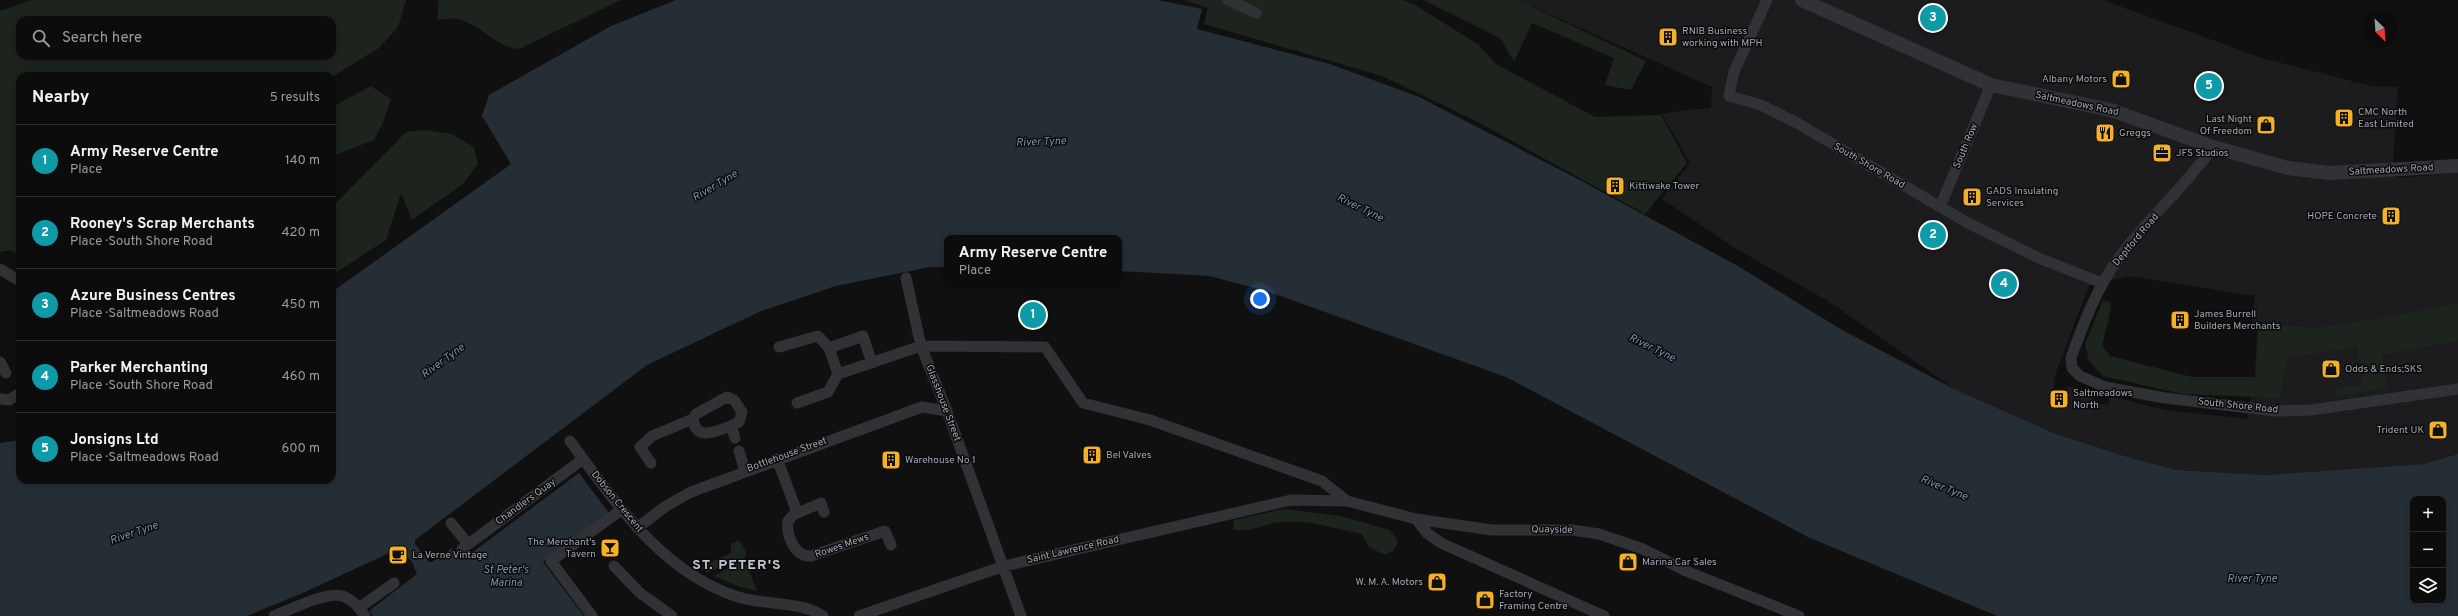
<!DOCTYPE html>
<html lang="en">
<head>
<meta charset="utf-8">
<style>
  :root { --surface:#0c0c0d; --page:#151516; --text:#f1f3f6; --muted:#9a9b9d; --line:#2c2c2e; --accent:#f4b125 }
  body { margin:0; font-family:Overpass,sans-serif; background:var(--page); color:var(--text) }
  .controls { position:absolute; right:12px; bottom:12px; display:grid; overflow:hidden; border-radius:8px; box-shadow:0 2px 10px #0003 }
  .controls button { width:36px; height:36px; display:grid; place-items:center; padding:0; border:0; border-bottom:1px solid var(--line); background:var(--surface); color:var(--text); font:20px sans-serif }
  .compass { position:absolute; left:2362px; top:12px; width:36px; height:36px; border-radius:50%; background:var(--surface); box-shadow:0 2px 10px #0003; rotate:155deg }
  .you { position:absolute; left:1260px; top:299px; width:14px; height:14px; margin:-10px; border:3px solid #fff; border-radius:50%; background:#1a73e8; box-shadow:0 0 0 6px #1a73e833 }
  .badge { display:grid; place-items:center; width:26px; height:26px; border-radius:50%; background:var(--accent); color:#fff; font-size:13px; font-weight:700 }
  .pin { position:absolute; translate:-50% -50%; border:2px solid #fff; box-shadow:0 1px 4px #0006 }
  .popup { position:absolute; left:944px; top:235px; width:178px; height:52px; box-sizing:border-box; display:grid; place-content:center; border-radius:8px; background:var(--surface); filter:drop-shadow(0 1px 3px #0005); font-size:13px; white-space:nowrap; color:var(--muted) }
  .popup b { font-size:15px; color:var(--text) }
  .popup::after { content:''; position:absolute; left:50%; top:100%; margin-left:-8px; border:8px solid transparent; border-top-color:var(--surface) }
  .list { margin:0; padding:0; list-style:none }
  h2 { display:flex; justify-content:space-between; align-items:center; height:52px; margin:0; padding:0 16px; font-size:17px }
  h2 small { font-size:13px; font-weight:400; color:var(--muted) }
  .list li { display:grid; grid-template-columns:26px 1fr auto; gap:12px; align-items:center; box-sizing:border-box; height:72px; padding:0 16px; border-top:1px solid var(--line) }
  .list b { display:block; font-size:15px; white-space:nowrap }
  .list p { margin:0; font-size:13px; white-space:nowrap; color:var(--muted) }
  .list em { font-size:13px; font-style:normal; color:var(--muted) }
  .icon { flex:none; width:22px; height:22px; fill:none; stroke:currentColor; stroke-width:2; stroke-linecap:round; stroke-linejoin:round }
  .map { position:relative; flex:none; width:2458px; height:616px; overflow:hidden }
  .search { position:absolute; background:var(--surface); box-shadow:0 2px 10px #0003; left:16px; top:16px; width:320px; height:44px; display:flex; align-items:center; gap:10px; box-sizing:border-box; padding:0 14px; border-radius:12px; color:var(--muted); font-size:15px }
  .panel { position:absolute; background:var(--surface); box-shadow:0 2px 10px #0003; left:16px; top:72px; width:320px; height:412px; border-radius:12px }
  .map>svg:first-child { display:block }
  .built { fill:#1c1c1e; fill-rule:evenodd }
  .green { fill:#1c241d; fill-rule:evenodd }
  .water { fill:#262e35; fill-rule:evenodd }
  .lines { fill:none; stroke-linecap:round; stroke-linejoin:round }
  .minor { stroke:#313236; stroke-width:11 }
  .tertiary { stroke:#313236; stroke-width:14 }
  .labels { text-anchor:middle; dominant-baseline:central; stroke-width:3; stroke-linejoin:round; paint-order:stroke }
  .poi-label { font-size:10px; fill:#a1a6b3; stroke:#0b0b0c; text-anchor:start }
  .street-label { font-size:10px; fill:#a1a6b3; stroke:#0b0b0c }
  .water-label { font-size:11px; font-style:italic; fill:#7694af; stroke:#0b0b0c }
  .district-label { font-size:14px; font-weight:bold; letter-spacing:1px; fill:#c2c5cf; stroke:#0b0b0c }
</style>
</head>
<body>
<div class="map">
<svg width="2458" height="616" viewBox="0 0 2458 616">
  <rect width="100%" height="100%" fill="#101011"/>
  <path class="built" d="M 1518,0 L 2103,0 L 2262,58 L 2371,86 L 2398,87 L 2393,162 L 2399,178 L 2458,173 L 2458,454 L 2424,464 L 2266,475 L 2177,470 L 2134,459 L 2056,434 L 1956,390 L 1828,301 L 1738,250 L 1662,199 L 1690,163 L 1662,114 L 1685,110 L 1711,108 L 1712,87 ZM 2128,276 L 2255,296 L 2251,330 L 2264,332 L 2247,419 L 2164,410 L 2110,396 L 2108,405 L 2101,404 L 2095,402 L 2091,391 L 2068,386 L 2063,404 L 2053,401 L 2054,378 L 2089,286 Z"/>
  <path class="green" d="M 32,0 L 404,0 L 406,1 L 398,27 L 379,48 L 332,77 L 20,76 L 20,256 L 11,250 L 0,252 L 0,11 ZM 20,20 L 332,20 L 332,56 L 20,56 Z
    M 439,0 L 621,0 L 519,49 C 497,47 482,27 462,20 C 455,17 444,19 437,20 Z
    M 1184,0 L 1403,0 L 1415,5 L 1479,45 L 1496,64 L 1595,117 L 1661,115 L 1687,163 L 1645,214 L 1474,120 L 1382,76 L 1204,24 L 1208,8 Z
    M 1423,0 L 1518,0 L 1646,61 L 1631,90 L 1605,85 L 1614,58 L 1532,23 L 1514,62 L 1500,38 Z
    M 371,86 L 391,99 L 383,123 L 374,140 L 332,156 L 332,107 Z
    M 424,130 L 452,134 L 474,147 L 478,164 L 463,184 L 412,220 L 401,193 L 386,240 L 332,275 L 332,207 L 406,132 Z
    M 2103,300 L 2110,302 L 2111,309 L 2102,345 L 2110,356 L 2192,377 L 2255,377 L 2258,324 L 2315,328 L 2378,319 L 2458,303 L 2458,341 L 2382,355 L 2387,388 L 2335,396 L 2336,387 L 2363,385 L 2357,347 L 2287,358 L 2280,398 L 2182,394 L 2103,376 L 2089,361 L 2085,344 Z
    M 1284,509 L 1341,516 L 1390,530 L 1398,542 L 1393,551 L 1385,555 L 1369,547 L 1362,534 C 1336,529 1308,519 1281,522 C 1264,523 1250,534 1233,529 L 1234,520 Z
    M 739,540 L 746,552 L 744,560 L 733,561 L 707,573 L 700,567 L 731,553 L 731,544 Z
    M 737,563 L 747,565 L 757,591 L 737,586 L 714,576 Z"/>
  <path class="water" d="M 676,0 L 1158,0 L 1202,9 L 1197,29 L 1330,64 L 1419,97 L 1576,178 L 1736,265 L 1842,330 L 1956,390 L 2056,434 L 2134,459 L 2177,470 L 2266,475 L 2424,464 L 2458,454 L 2458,616 L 1997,616 L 1810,538 L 1506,377 L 1269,292 L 1210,276 L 1119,271 L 1119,238 L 947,238 L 947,267 L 930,267 L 836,286 L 761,311 L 647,365 L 415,540 L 415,544 L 429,562 L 432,562 L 452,548 L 462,560 L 579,473 L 609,513 L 543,562 L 584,616 L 373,616 L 369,611 L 417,574 L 412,562 L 400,548 L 305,592 L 247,616 L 0,616 L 0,443 L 20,440 L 20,480 L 332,480 L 332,292 L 511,164 L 482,116 L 489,95 L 611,26 ZM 2413,499 L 2443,499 L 2443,601 L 2413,601 Z"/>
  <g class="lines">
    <path class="minor" d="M 1228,0 L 1256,13
      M 1767,0 L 1734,72 L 1729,96 L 1761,105 L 1797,123 L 1968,223 L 2041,259 L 2102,283
      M 2213,147 C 2185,187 2147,219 2118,259 C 2097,288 2083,324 2071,358 L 2072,368 L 2080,376 L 2105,387 L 2165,398 L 2275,411 L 2311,410 L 2458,389
      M 1940,207 L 1991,85
      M 0,269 L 20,281
      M 906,278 L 921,346 L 947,411 L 1021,616
      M 779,347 L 818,336 L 829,348
      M 0,362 L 6,373
      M 872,363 L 863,336 L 829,348 L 838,374 L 921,346 L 1045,347 L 1083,403 L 1150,420 L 1322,481 L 1347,501
      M 0,399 L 9,400 L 20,393
      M 797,403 L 828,392 L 838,374
      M 731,426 L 739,422 L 742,412 L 734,400 L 727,397 L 696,414 L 693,419 C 696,442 716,431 731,426 L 735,438
      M 570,441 C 615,502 660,570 735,596 C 763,606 798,600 823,616
      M 739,451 L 745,471
      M 777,459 L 797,512
      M 651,463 L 640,447 L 652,436 L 693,419
      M 824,512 L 821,503 L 793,515 L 788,521 C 786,536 795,557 811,556 L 885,531 L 891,545
      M 1416,519 L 1427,533 L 1441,543 L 1604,616
      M 451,523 L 468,544
      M 637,528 L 666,506 L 691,492 L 922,407 L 947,411
      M 462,549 L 583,459
      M 614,566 L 640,593 L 672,616
      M 359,608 L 394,583
      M 274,616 C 290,610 326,591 342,596 C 353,599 359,608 365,616
      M 592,616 L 551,561 L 621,510
      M 859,616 L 1004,566 L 1291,500 L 1347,501 L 1416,519 L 1492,530 L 1572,530 L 1599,534 L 1643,549 L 1686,571 L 1799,616"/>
    <path class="tertiary" d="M 1802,0 L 1991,85 L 2111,110 L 2213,147 L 2288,168 L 2329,173 L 2458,166"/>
  </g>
  <defs>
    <g id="building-square" transform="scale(1)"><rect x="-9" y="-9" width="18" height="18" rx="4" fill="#f4b125" stroke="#0b0b0c"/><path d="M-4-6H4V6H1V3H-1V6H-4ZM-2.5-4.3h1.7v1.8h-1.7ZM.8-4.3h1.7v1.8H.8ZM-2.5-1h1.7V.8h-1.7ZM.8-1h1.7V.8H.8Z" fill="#111"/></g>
    <g id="shop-square" transform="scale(1)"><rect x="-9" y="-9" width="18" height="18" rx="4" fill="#f4b125" stroke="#0b0b0c"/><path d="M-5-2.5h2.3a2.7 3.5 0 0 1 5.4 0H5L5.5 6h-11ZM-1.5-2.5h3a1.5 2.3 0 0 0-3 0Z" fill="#111"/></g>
    <g id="restaurant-square" transform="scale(1)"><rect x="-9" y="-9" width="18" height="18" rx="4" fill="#f4b125" stroke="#0b0b0c"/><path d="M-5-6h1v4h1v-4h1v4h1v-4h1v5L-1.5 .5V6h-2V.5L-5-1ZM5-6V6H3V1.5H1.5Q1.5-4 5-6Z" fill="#111"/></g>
    <g id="office-square" transform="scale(1)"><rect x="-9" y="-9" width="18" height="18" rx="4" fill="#f4b125" stroke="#0b0b0c"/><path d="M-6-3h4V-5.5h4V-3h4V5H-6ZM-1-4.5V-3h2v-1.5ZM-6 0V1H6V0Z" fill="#111"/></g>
    <g id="bar-square" transform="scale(1)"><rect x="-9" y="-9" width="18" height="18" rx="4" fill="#f4b125" stroke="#0b0b0c"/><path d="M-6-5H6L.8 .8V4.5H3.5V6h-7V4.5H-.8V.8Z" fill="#111"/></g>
    <g id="cafe-square" transform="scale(1)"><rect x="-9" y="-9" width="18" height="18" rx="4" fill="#f4b125" stroke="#0b0b0c"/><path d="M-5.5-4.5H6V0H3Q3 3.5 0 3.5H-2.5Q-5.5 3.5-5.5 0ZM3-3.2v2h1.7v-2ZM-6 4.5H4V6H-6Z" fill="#111"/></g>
  </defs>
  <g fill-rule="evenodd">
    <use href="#building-square" x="1668" y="37"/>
    <use href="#shop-square" x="2121" y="79"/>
    <use href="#building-square" x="2344" y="118"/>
    <use href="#shop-square" x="2266" y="125"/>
    <use href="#restaurant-square" x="2105" y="133"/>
    <use href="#office-square" x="2162" y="153"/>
    <use href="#building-square" x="1615" y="186"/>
    <use href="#building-square" x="1972" y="197"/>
    <use href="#building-square" x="2391" y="216"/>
    <use href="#building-square" x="2180" y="320"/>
    <use href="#shop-square" x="2331" y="369"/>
    <use href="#building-square" x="2059" y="399"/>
    <use href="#shop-square" x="2438" y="430"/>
    <use href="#building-square" x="1092" y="455"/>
    <use href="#building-square" x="891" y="460"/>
    <use href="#bar-square" x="610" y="548"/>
    <use href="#cafe-square" x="398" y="555"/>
    <use href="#shop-square" x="1628" y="562"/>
    <use href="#shop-square" x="1437" y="582"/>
    <use href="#shop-square" x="1485" y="600"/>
  </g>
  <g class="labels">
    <g class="poi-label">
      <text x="1682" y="31">RNIB Business<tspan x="1682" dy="12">working with MPH</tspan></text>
      <text x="2107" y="79" text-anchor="end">Albany Motors</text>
      <text x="2358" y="112">CMC North<tspan x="2358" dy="12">East Limited</tspan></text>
      <text x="2252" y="119" text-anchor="end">Last Night<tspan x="2252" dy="12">Of Freedom</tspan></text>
      <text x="2119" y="133">Greggs</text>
      <text x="2176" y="153">JFS Studios</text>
      <text x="1629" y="186">Kittiwake Tower</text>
      <text x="1986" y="191">GADS Insulating<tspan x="1986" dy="12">Services</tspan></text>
      <text x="2377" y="216" text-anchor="end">HOPE Concrete</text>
      <text x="2194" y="314">James Burrell<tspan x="2194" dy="12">Builders Merchants</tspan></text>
      <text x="2345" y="369">Odds &amp; Ends;SKS</text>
      <text x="2073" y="393">Saltmeadows<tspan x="2073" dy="12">North</tspan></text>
      <text x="2424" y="430" text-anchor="end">Trident UK</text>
      <text x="1106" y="455">Bel Valves</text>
      <text x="905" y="460">Warehouse No 1</text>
      <text x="596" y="542" text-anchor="end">The Merchant's<tspan x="596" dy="12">Tavern</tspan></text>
      <text x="412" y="555">La Verne Vintage</text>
      <text x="1642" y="562">Marina Car Sales</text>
      <text x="1423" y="582" text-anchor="end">W. M. A. Motors</text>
      <text x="1499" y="594">Factory<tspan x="1499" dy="12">Framing Centre</tspan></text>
    </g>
    <g class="street-label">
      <text transform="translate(2077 104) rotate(12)">Saltmeadows Road</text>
      <text transform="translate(1966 146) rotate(-67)">South Row</text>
      <text transform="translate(1869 166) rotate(30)">South Shore Road</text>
      <text transform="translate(2391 170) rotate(-3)">Saltmeadows Road</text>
      <text transform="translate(2136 240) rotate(-50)">Deptford Road</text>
      <text transform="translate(943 403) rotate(69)">Glasshouse Street</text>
      <text transform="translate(2238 406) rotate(6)">South Shore Road</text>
      <text transform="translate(787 455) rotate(-20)">Bottlehouse Street</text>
      <text transform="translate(526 502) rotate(-36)">Chandlers Quay</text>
      <text transform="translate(617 502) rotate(51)">Dobson Crescent</text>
      <text transform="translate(1552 530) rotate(1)">Quayside</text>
      <text transform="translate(842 546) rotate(-19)">Rowes Mews</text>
      <text transform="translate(1073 550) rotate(-13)">Saint Lawrence Road</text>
    </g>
    <g class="water-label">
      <text transform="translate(1041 142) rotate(-2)">River Tyne</text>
      <text transform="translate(715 186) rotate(-31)">River Tyne</text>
      <text transform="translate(1360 208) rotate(26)">River Tyne</text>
      <text transform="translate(1652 348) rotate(26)">River Tyne</text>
      <text transform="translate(443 361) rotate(-36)">River Tyne</text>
      <text transform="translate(1944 488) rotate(22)">River Tyne</text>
      <text transform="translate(134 533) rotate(-19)">River Tyne</text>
      <text x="506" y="570">St Peter's<tspan x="506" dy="13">Marina</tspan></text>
      <text x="2252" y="579">River Tyne</text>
    </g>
    <g class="district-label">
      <text x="737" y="565">ST. PETER'S</text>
    </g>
  </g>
</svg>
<div class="controls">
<button>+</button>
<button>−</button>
<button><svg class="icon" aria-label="layers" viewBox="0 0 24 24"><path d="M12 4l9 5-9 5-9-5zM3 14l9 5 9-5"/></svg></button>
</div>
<svg class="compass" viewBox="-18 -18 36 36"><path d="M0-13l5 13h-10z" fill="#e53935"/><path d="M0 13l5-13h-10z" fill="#9a9b9d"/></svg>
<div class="you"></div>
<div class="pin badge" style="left:1033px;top:315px;background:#0f9aa8">1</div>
<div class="popup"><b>Army Reserve Centre</b>Place</div>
<div class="pin badge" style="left:1933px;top:235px;background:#0f9aa8">2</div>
<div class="pin badge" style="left:1933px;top:18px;background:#0f9aa8">3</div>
<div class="pin badge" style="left:2004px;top:284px;background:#0f9aa8">4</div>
<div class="pin badge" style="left:2209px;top:86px;background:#0f9aa8">5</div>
<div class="search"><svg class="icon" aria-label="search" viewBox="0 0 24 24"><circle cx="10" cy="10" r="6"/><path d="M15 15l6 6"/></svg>Search here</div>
<section class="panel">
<h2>Nearby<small>5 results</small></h2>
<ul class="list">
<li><span class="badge" style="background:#0f9aa8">1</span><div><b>Army Reserve Centre</b><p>Place</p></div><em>140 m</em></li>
<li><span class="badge" style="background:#0f9aa8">2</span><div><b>Rooney's Scrap Merchants</b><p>Place · South Shore Road</p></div><em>420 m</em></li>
<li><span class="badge" style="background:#0f9aa8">3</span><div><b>Azure Business Centres</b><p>Place · Saltmeadows Road</p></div><em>450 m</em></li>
<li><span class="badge" style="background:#0f9aa8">4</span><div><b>Parker Merchanting</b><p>Place · South Shore Road</p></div><em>460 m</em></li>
<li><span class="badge" style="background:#0f9aa8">5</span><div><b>Jonsigns Ltd</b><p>Place · Saltmeadows Road</p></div><em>600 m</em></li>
</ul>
</section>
</div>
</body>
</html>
